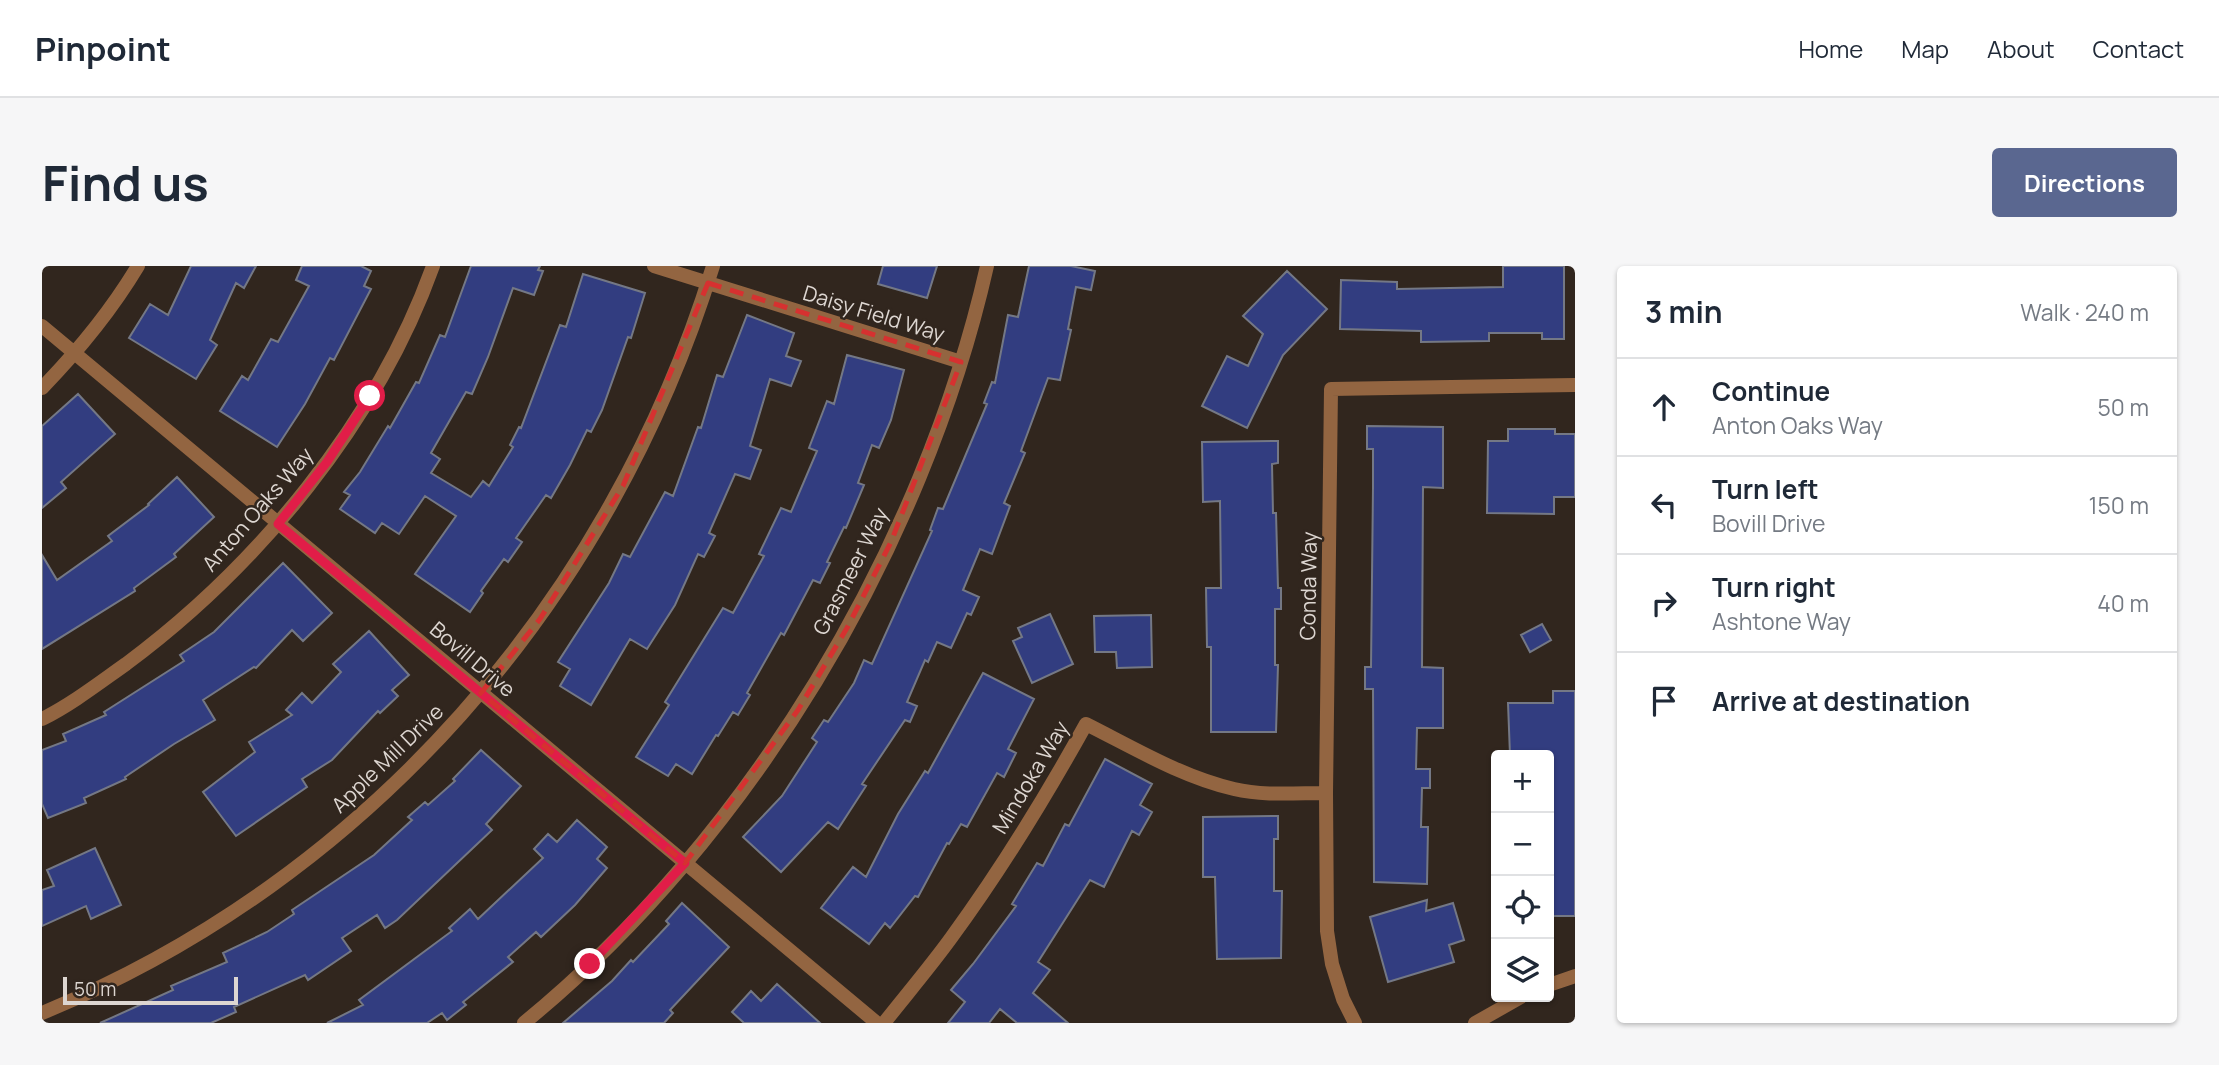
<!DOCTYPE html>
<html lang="en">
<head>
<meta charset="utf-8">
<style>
  :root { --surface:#fff; --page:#f6f6f7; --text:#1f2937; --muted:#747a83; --line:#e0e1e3; --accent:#5a6790 }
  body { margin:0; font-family:Manrope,sans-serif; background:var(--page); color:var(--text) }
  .controls { position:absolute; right:21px; bottom:21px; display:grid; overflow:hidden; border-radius:7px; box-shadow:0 2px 5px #0004 }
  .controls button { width:63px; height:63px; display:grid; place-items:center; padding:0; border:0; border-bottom:2px solid var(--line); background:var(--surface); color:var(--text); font:35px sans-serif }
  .scale { position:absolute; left:21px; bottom:18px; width:175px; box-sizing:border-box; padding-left:7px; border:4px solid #ddd6d1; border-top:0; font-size:19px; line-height:24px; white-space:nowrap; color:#ddd6d1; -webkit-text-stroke:5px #31261e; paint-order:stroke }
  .stop { position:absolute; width:21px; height:21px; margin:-16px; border:5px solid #e11d48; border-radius:50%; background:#fff }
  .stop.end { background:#e11d48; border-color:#fff; box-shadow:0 2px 7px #0008 }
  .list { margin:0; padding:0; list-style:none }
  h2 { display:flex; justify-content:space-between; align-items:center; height:91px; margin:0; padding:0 28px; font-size:30px }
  h2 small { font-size:23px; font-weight:400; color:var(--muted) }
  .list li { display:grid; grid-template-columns:46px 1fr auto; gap:21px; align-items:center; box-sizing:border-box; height:98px; padding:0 28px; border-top:2px solid var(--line) }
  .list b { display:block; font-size:26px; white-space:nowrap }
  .list p { margin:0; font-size:23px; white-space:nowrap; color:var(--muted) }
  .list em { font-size:23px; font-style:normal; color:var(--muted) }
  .icon { flex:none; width:38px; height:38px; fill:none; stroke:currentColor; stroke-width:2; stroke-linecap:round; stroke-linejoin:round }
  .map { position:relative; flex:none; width:1533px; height:757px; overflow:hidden; border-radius:7px }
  header { display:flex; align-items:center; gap:42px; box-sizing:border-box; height:98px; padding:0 35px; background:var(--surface); border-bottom:2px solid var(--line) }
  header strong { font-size:33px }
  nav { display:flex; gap:38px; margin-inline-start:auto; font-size:24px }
  .intro { display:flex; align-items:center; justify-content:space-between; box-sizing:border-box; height:168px; padding:0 42px }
  h1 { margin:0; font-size:49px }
  .button { padding:18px 32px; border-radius:7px; background:var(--accent); color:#fff; font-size:24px; font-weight:700 }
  main { display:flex; gap:42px; padding:0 42px }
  aside { flex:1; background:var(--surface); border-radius:7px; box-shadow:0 2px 5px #0004 }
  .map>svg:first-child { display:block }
  .building { fill:#323d80; stroke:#747885; stroke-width:2 }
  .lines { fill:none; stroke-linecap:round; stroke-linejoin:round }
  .minor { stroke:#936541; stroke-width:14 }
  .route { stroke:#e11d48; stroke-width:9 }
  .marked { fill:none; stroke:#d63130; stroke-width:5; stroke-dasharray:14 9; stroke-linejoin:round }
  .labels { text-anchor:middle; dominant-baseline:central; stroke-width:5; stroke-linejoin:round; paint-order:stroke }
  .street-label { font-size:21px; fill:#ddd6d1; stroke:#31261e }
</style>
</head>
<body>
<header>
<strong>Pinpoint</strong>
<nav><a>Home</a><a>Map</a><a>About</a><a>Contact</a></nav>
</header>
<div class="intro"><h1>Find us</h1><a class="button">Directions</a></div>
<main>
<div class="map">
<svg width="1533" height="757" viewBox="0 0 1533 757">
  <rect width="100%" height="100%" fill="#31261e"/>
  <path class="building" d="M 149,0 L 214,0 L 202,22 L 194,17 L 168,74 L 175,79 L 154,113 L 87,72 L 108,38 L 126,49 Z
    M 260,0 L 319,0 L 329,5 L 322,20 L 329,23 L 292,94 L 288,92 L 263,138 L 235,181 L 178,145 L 200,110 L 206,114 L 229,73 L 236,76 L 267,20 L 254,14 Z
    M 429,0 L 498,0 L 496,4 L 501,5 L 492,29 L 471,22 L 446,91 L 430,128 L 424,126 L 389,187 L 398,193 L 389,207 L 429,231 L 441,215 L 447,220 L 471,181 L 468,179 L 477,161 L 479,162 L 518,59 L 524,61 L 541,8 L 603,27 L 589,72 L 586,71 L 560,144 L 549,166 L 545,164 L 528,199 L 509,232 L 504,229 L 474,272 L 480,276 L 466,296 L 462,293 L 439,325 L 441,327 L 428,346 L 373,308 L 414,250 L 383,230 L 357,268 L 340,257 L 333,267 L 298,243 L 308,229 L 302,226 L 318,206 L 346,160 L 348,162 L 374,116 L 377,117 L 398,69 L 403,71 Z
    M 841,0 L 895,0 L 885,32 L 836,18 Z
    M 987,0 L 1029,0 L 1053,5 L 1049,24 L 1034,21 L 1026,63 L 1029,64 L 1018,114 L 1006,112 L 979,185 L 983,187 L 962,237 L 968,240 L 950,288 L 938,283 L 921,324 L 937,331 L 929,349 L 925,347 L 909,382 L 895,376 L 886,396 L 883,394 L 865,436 L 875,440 L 868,456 L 863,454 L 820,518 L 824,520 L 796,563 L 786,556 L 739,606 L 701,571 L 740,530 L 775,476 L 770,472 L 782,454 L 786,456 L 812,417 L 822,394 L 830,398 L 890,265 L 888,264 L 896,242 L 901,243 L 945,138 L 942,137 L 950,116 L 953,117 L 966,49 L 976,51 Z
    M 1461,0 L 1522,0 L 1522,73 L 1500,73 L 1500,67 L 1447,67 L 1447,75 L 1379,76 L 1379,65 L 1298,63 L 1299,14 L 1355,16 L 1355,23 L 1461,21 Z
    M 1245,5 L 1285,43 L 1241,89 L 1205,162 L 1160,140 L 1185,90 L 1206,100 L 1221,68 L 1201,50 Z
    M 705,49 L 752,67 L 744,90 L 759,95 L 749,120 L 728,113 L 708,180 L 719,184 L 708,213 L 693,208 L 667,267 L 673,270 L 662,291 L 656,288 L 633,339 L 605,383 L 588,373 L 549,439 L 518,420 L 528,403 L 516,396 L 567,317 L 581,288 L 588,291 L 623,226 L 631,230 L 656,161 L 659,162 L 675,109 L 681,111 Z
    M 805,89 L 862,104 L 849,154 L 837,182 L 830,179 L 816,217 L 822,219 L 804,262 L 802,261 L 785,296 L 788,297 L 778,317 L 771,314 L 742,369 L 739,367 L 705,427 L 708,429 L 696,449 L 691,446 L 676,470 L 674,469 L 650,508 L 634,498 L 626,510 L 594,491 L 627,439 L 623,436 L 681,342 L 691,347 L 702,327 L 722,290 L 717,288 L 739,242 L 749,246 L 775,185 L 767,182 L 785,135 L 792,138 Z
    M 36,128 L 73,168 L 19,216 L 24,222 L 0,242 L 0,160 Z
    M 1325,160 L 1401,161 L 1401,222 L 1381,221 L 1380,401 L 1401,402 L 1401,462 L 1375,462 L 1374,503 L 1388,503 L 1388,522 L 1380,522 L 1379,561 L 1386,561 L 1385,618 L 1332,616 L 1331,423 L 1323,423 L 1323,401 L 1329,401 L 1331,221 L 1331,183 L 1325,183 Z
    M 1466,163 L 1513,163 L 1513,168 L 1533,168 L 1533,231 L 1512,231 L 1512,248 L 1445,247 L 1446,175 L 1466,175 Z
    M 1236,175 L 1236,197 L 1230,198 L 1231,247 L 1234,247 L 1236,322 L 1239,322 L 1239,343 L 1233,343 L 1233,399 L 1236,399 L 1234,466 L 1169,466 L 1169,381 L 1165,381 L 1164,322 L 1179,322 L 1178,235 L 1161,236 L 1160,176 Z
    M 135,211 L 172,251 L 132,288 L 134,291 L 92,322 L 93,325 L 0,383 L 0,289 L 15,314 L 70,275 L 66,270 L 107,239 L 106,238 Z
    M 241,297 L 290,347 L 261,375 L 250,364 L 214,402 L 212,401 L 161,434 L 173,454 L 132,478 L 83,511 L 84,513 L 42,532 L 44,537 L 6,552 L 0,538 L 0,484 L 24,475 L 21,468 L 64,449 L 62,446 L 142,395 L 138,389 L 172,366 Z
    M 1008,348 L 1031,398 L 990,417 L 971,375 L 980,371 L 976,362 Z
    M 1109,349 L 1110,401 L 1075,402 L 1074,386 L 1053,386 L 1052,350 Z
    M 1500,358 L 1509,374 L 1488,386 L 1479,369 Z
    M 327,365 L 367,409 L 350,424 L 356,430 L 338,447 L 336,445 L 290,494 L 260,513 L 265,521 L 194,570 L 161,526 L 213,486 L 207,476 L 250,449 L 244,444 L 260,427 L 270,437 L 299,406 L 291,398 Z
    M 941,407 L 992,433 L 966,483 L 974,487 L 962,511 L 955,507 L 925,561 L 919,558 L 907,578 L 905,577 L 876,631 L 873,630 L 848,662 L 843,657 L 827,678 L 779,642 L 811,601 L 824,611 L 856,548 L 883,505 L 886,507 Z
    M 1511,425 L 1533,425 L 1533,650 L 1507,650 L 1507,489 L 1468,489 L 1466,437 L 1511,437 Z
    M 439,484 L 479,520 L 444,558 L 450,564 L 355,654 L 343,662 L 335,649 L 300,672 L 309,685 L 266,714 L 263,709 L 192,741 L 194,746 L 169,757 L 58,757 L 131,724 L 129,720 L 185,696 L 181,687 L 225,666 L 252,648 L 250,644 L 332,589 L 370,554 L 366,551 L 383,536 L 386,539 L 413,515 L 411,513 Z
    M 1063,493 L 1110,518 L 1098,539 L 1110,546 L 1097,569 L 1090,565 L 1062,621 L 1048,614 L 996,696 L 1008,704 L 991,727 L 1026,757 L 975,757 L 958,743 L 947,757 L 906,757 L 923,736 L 909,724 L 931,698 L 974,640 L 970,638 L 995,597 L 1001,600 L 1023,558 L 1027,560 Z
    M 1236,550 L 1236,573 L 1232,573 L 1232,625 L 1240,625 L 1239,692 L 1175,693 L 1173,611 L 1161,611 L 1161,551 Z
    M 535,554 L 565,581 L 555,593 L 565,602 L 533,639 L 499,671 L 494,666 L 466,691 L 471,696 L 421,736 L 424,739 L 405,754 L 400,747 L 385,757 L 285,757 L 321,739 L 317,734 L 410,665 L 407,662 L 428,643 L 436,653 L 501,592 L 492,583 L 506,568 L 515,576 Z
    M 53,582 L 79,639 L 49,653 L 44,640 L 0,660 L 0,624 L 12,620 L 5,604 Z
    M 1385,634 L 1384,645 L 1411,637 L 1422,674 L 1407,679 L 1412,696 L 1346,716 L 1328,651 Z
    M 640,637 L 687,681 L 628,744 L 631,747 L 622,757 L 521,757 L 570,715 L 589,694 L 591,696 L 627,658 L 624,655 Z
    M 735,718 L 778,757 L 702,757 L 690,746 L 709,725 L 719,735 Z"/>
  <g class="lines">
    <path class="minor" d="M 612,0 L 919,96
      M 0,60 L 835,757
      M 0,122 C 37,84 69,45 96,0
      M 0,453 C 30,438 57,417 84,398 C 216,300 335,156 391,0
      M 1507,719 L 1533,710
      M 0,747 C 326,613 568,334 671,0
      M 482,757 C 707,573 881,283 945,0
      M 842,757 C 864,729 888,701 909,672 C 959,604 1003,532 1044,458 C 1092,482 1140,511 1192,523 C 1222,530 1254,527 1284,527
      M 1313,757 L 1301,733 L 1290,698 L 1285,665 L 1284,527 L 1289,123 L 1533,119
      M 1433,757 L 1479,731"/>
  </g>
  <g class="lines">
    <path class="route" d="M 328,130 L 285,196 L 236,258 L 643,597 L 548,698"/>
  </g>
  <path class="marked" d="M 666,17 L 919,96 L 849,276 L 805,362 L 756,444 L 643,597 L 439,427 L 498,353 L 581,220 Z"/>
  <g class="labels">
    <g class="street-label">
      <text transform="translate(832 47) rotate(17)">Daisy Field Way</text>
      <text transform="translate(215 243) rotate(-49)">Anton Oaks Way</text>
      <text transform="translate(808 305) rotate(-63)">Grasmeer Way</text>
      <text transform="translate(1266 320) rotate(-89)">Conda Way</text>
      <text transform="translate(431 393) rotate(40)">Bovill Drive</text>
      <text transform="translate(345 492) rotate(-44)">Apple Mill Drive</text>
      <text transform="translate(988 511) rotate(-59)">Mindoka Way</text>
    </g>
  </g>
</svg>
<div class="controls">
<button>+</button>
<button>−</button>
<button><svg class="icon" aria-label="locate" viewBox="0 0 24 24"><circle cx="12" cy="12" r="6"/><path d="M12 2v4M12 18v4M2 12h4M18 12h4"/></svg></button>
<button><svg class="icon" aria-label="layers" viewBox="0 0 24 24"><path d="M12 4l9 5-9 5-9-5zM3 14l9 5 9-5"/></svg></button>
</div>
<div class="scale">50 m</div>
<div class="stop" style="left:328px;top:130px"></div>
<div class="stop end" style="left:548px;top:698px"></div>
</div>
<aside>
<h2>3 min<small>Walk · 240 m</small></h2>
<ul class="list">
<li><svg class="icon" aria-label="ahead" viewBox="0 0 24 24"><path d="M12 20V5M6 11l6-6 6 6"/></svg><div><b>Continue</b><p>Anton Oaks Way</p></div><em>50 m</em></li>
<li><svg class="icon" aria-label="left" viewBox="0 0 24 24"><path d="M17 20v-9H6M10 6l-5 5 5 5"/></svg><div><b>Turn left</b><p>Bovill Drive</p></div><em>150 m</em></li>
<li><svg class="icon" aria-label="right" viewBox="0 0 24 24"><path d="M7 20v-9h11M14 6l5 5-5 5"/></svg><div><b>Turn right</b><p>Ashtone Way</p></div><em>40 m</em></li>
<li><svg class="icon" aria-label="arrive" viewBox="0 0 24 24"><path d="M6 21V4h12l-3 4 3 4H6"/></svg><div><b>Arrive at destination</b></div></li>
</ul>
</aside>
</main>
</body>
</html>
